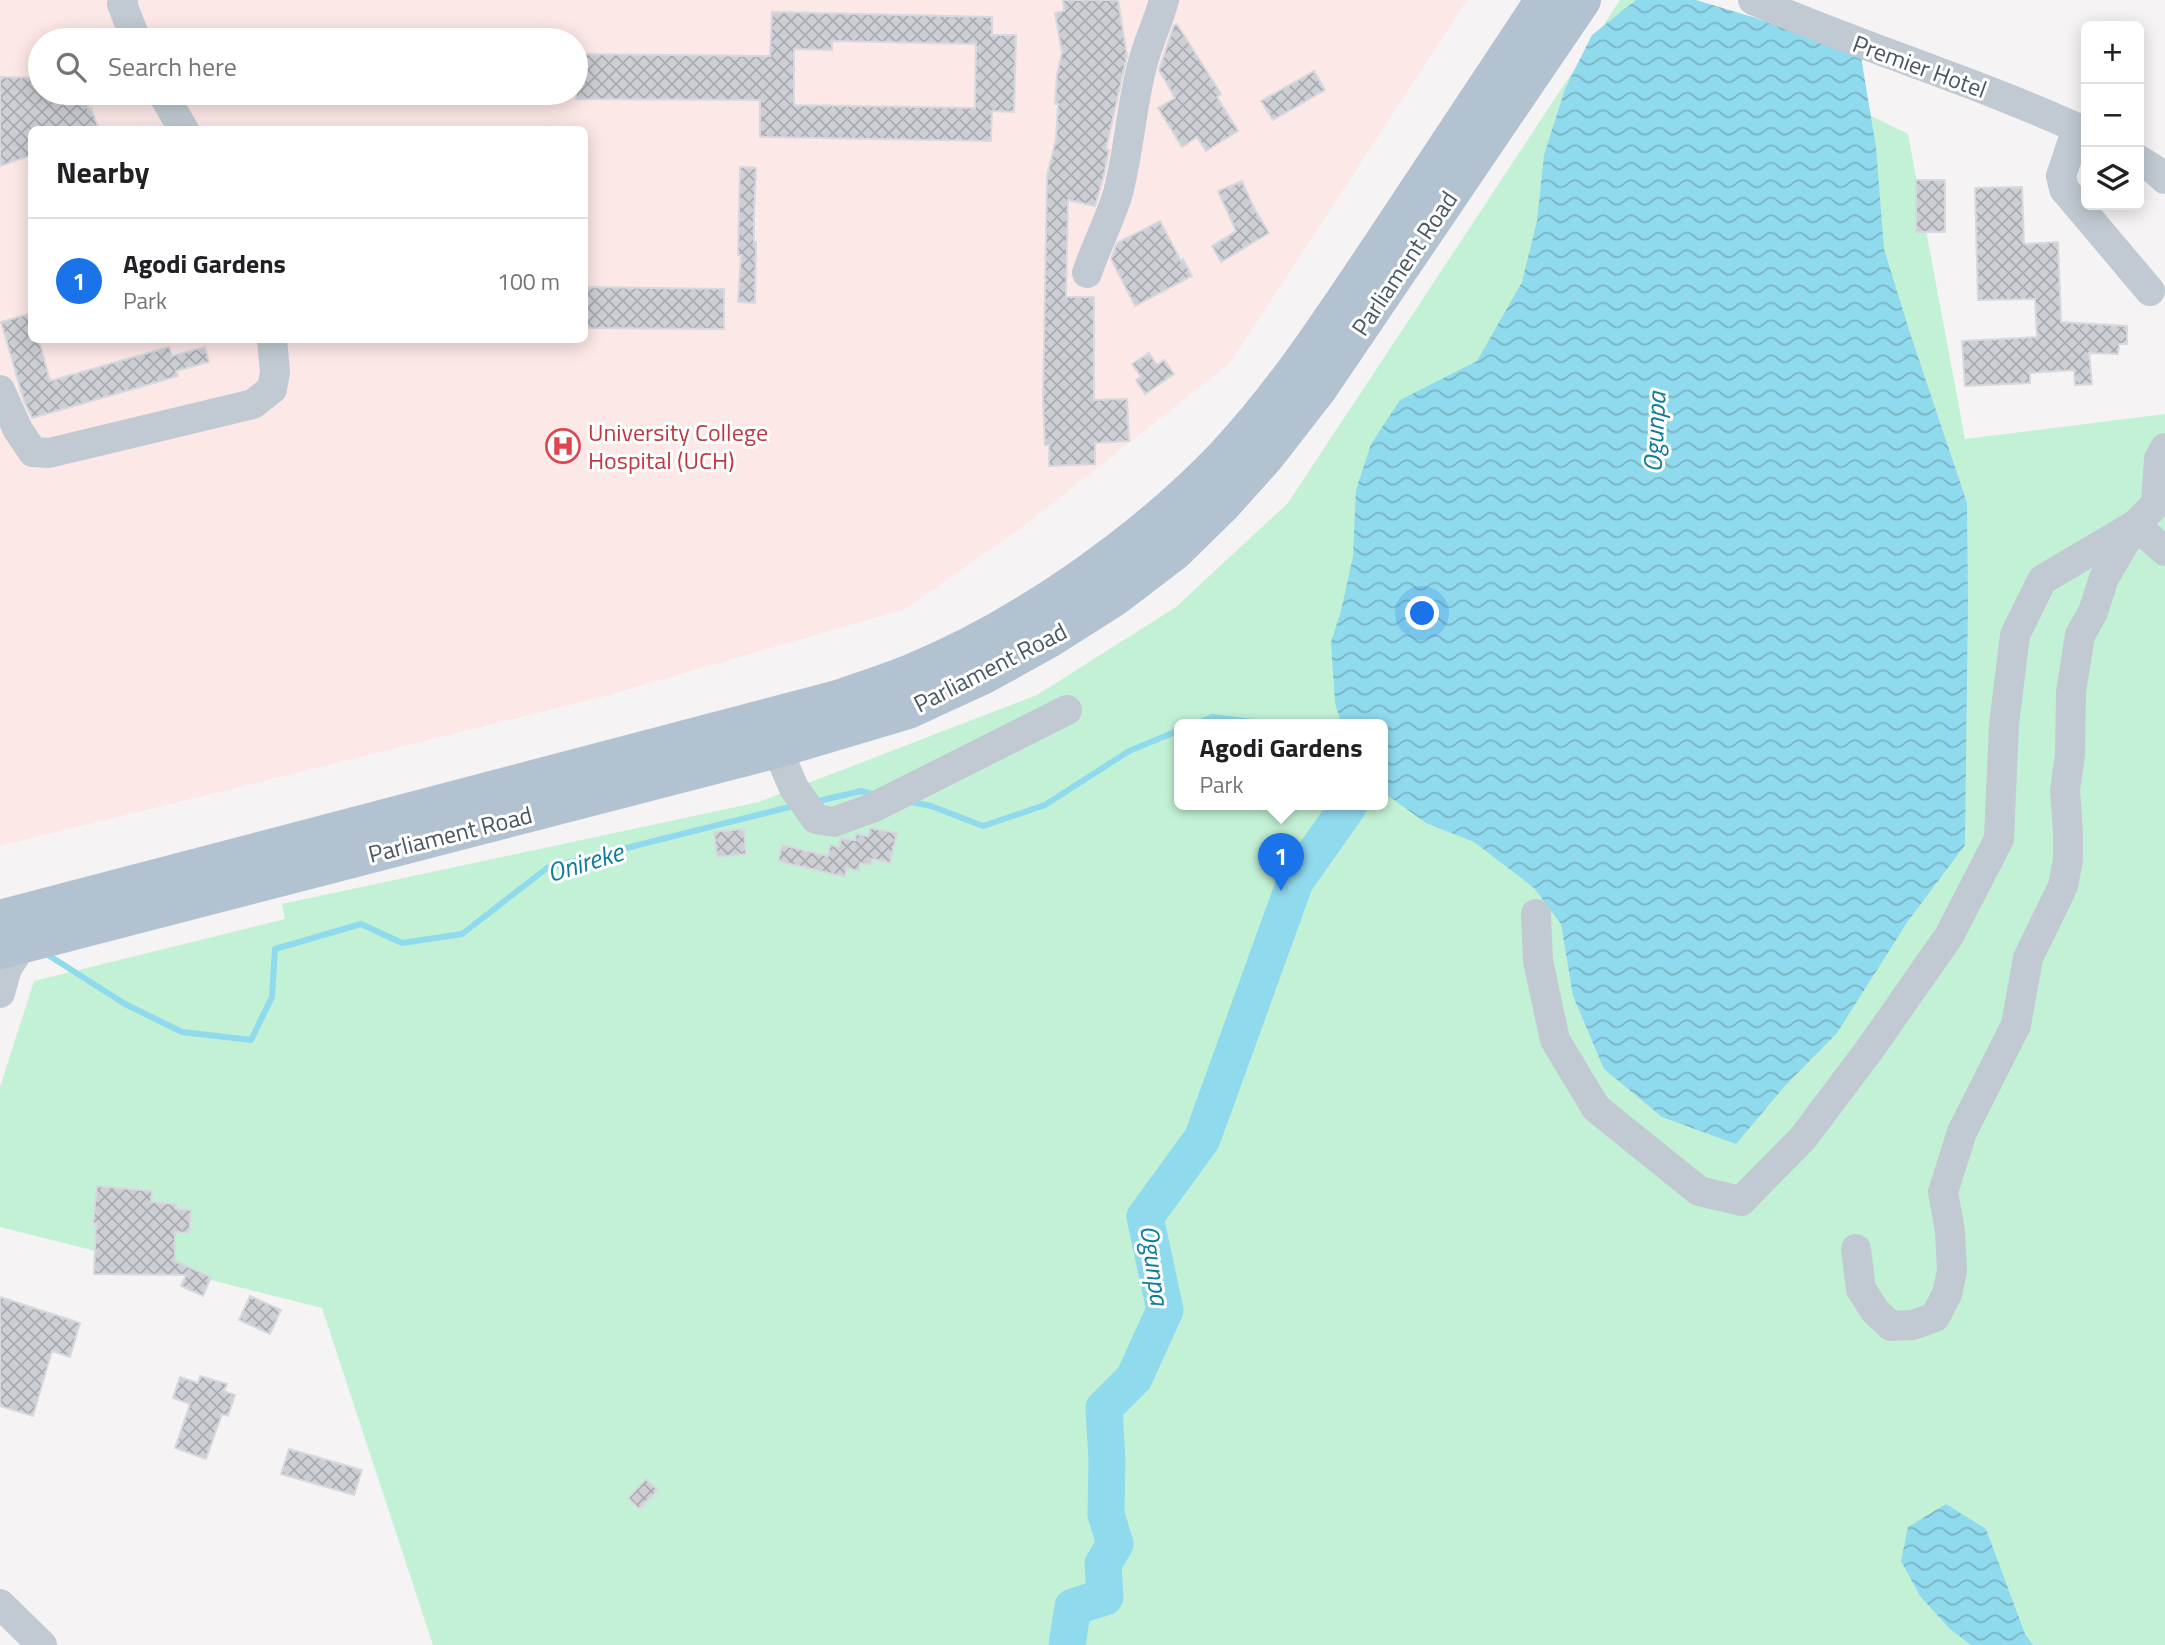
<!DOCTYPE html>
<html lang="en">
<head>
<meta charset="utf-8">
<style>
  :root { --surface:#fff; --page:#f2f2f2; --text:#202124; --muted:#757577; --line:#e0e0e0; --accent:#1a73e8 }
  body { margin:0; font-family:"Titillium Web",sans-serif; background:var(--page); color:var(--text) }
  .controls { position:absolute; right:21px; top:21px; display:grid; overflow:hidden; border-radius:10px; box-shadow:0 4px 18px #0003 }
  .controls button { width:63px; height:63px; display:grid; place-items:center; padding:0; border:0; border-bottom:2px solid var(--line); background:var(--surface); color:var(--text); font:35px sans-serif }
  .you { position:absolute; left:1423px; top:614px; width:24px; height:24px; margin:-18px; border:5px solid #fff; border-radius:50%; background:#1a73e8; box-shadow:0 0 0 10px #1a73e833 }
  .badge { display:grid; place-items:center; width:46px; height:46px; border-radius:50%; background:var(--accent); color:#fff; font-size:23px; font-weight:700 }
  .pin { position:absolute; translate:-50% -58px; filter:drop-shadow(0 2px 4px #0008) }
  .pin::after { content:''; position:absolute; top:37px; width:24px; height:21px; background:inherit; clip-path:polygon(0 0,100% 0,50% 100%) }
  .popup { position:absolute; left:1174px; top:719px; width:214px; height:91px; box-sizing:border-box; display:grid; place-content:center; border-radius:10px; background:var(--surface); filter:drop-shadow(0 2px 5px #0005); font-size:23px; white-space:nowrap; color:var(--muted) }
  .popup b { font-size:26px; color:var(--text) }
  .popup::after { content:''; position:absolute; left:50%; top:100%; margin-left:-14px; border:14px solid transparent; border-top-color:var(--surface) }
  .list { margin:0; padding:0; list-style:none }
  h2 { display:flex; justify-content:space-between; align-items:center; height:91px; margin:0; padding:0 28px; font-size:30px }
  h2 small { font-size:23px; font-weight:400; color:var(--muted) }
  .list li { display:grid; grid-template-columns:46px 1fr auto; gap:21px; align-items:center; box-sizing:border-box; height:126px; padding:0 28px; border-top:2px solid var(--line) }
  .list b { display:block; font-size:26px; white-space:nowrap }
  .list p { margin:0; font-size:23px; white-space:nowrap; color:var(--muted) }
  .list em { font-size:23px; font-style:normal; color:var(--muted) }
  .icon { flex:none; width:38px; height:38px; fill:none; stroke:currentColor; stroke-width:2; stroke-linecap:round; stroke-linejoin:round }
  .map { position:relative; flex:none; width:2165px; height:1645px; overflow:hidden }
  .search { position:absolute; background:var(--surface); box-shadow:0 4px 18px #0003; left:28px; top:28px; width:560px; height:77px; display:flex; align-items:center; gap:18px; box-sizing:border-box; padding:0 24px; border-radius:38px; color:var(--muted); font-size:26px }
  .panel { position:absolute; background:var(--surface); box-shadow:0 4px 18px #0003; left:28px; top:126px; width:560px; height:217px; border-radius:10px }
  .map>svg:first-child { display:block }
  .medical { fill:#fce8e6; fill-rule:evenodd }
  .green { fill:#c3f1d5; fill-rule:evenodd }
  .water { fill:url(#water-waves) }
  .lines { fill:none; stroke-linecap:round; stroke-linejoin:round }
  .stream { stroke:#90daee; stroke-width:6 }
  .river { stroke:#90daee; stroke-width:37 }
  .building { fill:url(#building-cross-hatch); stroke:#d7d9de; stroke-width:2; fill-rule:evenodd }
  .minor { stroke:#c1cad2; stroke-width:30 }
  .major { stroke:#b3c2d1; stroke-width:38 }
  .labels { text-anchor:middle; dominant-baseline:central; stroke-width:6; stroke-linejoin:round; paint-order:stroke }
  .street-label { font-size:24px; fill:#4a5661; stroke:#fff }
  .health-label { font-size:24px; fill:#be3a42; stroke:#fff; text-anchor:start }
  .water-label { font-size:26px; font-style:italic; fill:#0c7c9b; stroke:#fff }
</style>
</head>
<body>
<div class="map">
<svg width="2165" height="1645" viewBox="0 0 2165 1645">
  <defs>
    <pattern id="water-waves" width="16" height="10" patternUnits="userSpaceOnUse" patternTransform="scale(1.75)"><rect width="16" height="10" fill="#90daee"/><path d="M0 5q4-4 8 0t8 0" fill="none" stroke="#78b4c4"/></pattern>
    <pattern id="building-cross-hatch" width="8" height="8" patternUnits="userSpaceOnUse" patternTransform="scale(1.75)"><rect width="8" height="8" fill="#cdcfd5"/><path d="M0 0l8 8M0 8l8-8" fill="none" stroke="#a8abb0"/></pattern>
  </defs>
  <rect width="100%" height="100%" fill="#f5f3f3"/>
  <path class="medical" d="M 0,0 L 1467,0 L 1230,363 L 1021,528 L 905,609 L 598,698 L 0,846 ZM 40,40 L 576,40 L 576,93 L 40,93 ZM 32,130 L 584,130 L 584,340 L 32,340 Z"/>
  <path class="green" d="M 1620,0 L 1635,0 L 1908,134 L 1965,439 L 2165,414 L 2165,1645 L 433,1645 L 322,1308 L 0,1227 L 0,1087 L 34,981 L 285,919 L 282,904 L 759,802 L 1037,695 L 1176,607 L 1288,503 ZM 1180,725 L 1382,725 L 1382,805 L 1180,805 Z"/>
  <path class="water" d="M 1636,0 L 1696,0 L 1756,18 L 1861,57 L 1876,147 L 1884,249 L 1909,330 L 1967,503 L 1968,602 L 1965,845 L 1908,921 L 1837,1033 L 1784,1087 L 1736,1144 L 1662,1117 L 1604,1069 L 1573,996 L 1561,924 L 1534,888 L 1474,842 L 1426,823 L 1383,792 L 1382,725 L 1342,725 L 1335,703 L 1331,642 L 1341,611 L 1353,556 L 1356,490 L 1371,444 L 1400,400 L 1477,361 L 1522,282 L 1537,221 L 1544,155 L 1565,89 L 1592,35 Z
    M 1946,1504 L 1986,1529 L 2025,1634 L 2033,1645 L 1971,1645 L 1950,1629 L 1920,1596 L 1901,1561 L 1908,1527 Z"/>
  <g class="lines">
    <path class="stream" d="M 1193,725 L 1212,717 L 1277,725
      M 1332,725 L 1348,722
      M 907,801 L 931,806 L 983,826 L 1045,805 L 1129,751 L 1180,730
      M 814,802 L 861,791 L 876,795
      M 45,953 L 125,1004 L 182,1032 L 251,1040 L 272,997 L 275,949 L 361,924 L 402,943 L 462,934 L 547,868 L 797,805"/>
    <path class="river" d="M 1067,1645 L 1073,1607 L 1105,1597 L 1103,1564 L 1115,1544 L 1106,1514 L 1107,1460 L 1104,1408 L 1134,1378 L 1165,1310 L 1145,1217 L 1202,1139 L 1295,882 L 1349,805"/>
  </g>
  <path class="building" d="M 1063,0 L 1118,0 L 1127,56 L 1106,149 L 1109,150 L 1104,175 L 1095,206 L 1068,200 L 1066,297 L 1094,297 L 1094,400 L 1127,399 L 1129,441 L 1095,443 L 1095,464 L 1049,466 L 1049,445 L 1045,445 L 1043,402 L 1047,176 L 1056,139 L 1058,104 L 1055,104 L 1057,74 L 1062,53 L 1055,13 L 1064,11 Z
    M 772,12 L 992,17 L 992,35 L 1016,35 L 1014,112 L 992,111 L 991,141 L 760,137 L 760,100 L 576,99 L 576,54 L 770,56 ZM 832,41 L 976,44 L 975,108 L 794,105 L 794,49 L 832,50 Z
    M 1177,24 L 1221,94 L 1217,97 L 1238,131 L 1206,151 L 1197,137 L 1182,147 L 1158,108 L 1175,98 L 1159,70 L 1174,25 Z
    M 1314,71 L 1325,90 L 1273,120 L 1261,101 Z
    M 0,77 L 40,78 L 40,93 L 88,93 L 88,109 L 91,108 L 99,130 L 32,130 L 32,155 L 0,166 Z
    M 740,167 L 756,168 L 754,219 L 754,242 L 756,242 L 755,303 L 738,302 L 741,255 L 738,255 Z
    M 1916,180 L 1945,180 L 1945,232 L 1916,232 Z
    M 1242,181 L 1254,208 L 1269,233 L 1221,262 L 1212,246 L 1236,231 L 1218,191 Z
    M 2022,187 L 2024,244 L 2058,242 L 2061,322 L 2127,326 L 2127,344 L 2119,344 L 2118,354 L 2089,353 L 2092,384 L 2075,385 L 2074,370 L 2030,373 L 2030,383 L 1965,386 L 1962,341 L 2037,337 L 2035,299 L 1978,300 L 1975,188 Z
    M 1160,221 L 1181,261 L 1183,259 L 1192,276 L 1135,306 L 1111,259 L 1117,243 Z
    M 584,287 L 724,289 L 724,329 L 584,328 Z
    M 32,313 L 32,340 L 39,340 L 50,381 L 169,347 L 172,356 L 205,347 L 209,362 L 176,371 L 178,376 L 32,418 L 24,401 L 1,322 Z
    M 1149,353 L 1157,365 L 1164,360 L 1174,374 L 1145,394 L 1136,380 L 1141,377 L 1132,364 Z
    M 870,828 L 897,833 L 890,863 L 872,859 L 871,865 L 860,863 L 859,871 L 847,868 L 845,877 L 778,861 L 782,845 L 828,856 L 830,845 L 839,847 L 841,838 L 855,840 L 856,834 L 868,836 Z
    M 744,829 L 746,854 L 717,857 L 714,832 Z
    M 97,1186 L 152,1191 L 151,1202 L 176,1204 L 176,1209 L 191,1210 L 189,1233 L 175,1232 L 175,1261 L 211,1277 L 203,1296 L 181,1286 L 186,1275 L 94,1274 L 96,1224 L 93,1224 Z
    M 250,1296 L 281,1310 L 270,1334 L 239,1320 Z
    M 0,1297 L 80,1323 L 70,1357 L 52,1351 L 33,1416 L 0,1406 Z
    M 200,1376 L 227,1384 L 224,1391 L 235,1395 L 228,1416 L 222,1414 L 206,1459 L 175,1448 L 190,1404 L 173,1398 L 180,1377 L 198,1383 Z
    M 289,1449 L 362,1470 L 354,1495 L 281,1474 Z
    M 646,1479 L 658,1490 L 639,1509 L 628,1498 Z"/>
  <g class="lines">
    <path class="minor" d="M 123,0 L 122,4 L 136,40
      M 1753,0 C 1863,48 1978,82 2086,132
      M 162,93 L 184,130
      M 2077,128 L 2061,176 L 2064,189 L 2150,291
      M 2139,160 L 2155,170 L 2165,179
      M 1087,273 C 1096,246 1110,220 1118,193 C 1129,151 1131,108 1142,66 C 1147,44 1158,23 1164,0
      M 0,390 L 18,430 L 33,452 L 49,453 L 253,404 L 272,389 L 275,372 L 272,340
      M 777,749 L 794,788 L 816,819 L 834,822 L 872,808 L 1067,710
      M 1536,914 L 1538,961 L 1555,1040 L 1596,1108 L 1699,1191 L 1741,1201 L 1803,1138 L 1870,1049 L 1949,936 L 1999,839 L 2004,724 L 2015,635 L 2042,580 L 2135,525 L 2156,504 L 2159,459 L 2165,448
      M 0,993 L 7,968 L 18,951 L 13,947
      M 1856,1249 L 1861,1289 L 1875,1311 L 1891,1326 L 1913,1325 L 1935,1317 L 1947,1294 L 1952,1271 L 1950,1231 L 1943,1192 L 1962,1132 L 2016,1025 L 2028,958 L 2063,886 L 2068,860 L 2068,832 L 2065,790 L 2070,755 L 2071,692 L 2080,635 L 2093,612 L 2104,578 L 2135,525 L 2165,551
      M 0,1604 L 42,1645"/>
    <path class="major" d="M 0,919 L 838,699 C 863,690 889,682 913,672 C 1023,627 1144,541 1225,456 C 1286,391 1334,316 1383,243 C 1436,162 1490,81 1544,0
      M 0,950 L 777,749 L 908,710 L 984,675 L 1049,639 L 1115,597 L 1174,552 L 1222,505 L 1265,457 L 1318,389 L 1582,0"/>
  </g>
  <defs>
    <g id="hospital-ring" transform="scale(1.75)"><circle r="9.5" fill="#fff" stroke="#e0444e" stroke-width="1.5"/><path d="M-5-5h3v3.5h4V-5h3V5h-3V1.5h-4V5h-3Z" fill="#e0444e"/></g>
  </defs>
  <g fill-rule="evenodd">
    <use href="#hospital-ring" x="563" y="446"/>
  </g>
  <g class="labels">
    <g class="street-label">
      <text transform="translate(1920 66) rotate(20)">Premier Hotel</text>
      <text transform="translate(1404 263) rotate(-56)">Parliament Road</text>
      <text transform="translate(990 667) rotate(-27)">Parliament Road</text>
      <text transform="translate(450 834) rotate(-14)">Parliament Road</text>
    </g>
    <g class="health-label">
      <text x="588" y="432">University College<tspan x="588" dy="28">Hospital (UCH)</tspan></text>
    </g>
    <g class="water-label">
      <text transform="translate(1654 432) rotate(-87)">Ogunpa</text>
      <text transform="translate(585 862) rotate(-17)">Onireke</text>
      <text transform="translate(1155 1265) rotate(82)">Ogunpa</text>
    </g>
  </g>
</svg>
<div class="controls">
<button>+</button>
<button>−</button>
<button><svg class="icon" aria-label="layers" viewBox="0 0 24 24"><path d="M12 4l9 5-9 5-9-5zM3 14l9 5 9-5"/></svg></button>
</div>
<div class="you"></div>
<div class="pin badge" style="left:1281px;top:891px">1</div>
<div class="popup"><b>Agodi Gardens</b>Park</div>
<div class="search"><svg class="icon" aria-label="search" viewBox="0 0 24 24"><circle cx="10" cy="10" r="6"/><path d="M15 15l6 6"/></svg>Search here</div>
<section class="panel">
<h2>Nearby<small></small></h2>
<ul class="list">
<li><span class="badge">1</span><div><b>Agodi Gardens</b><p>Park</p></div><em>100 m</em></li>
</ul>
</section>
</div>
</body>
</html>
